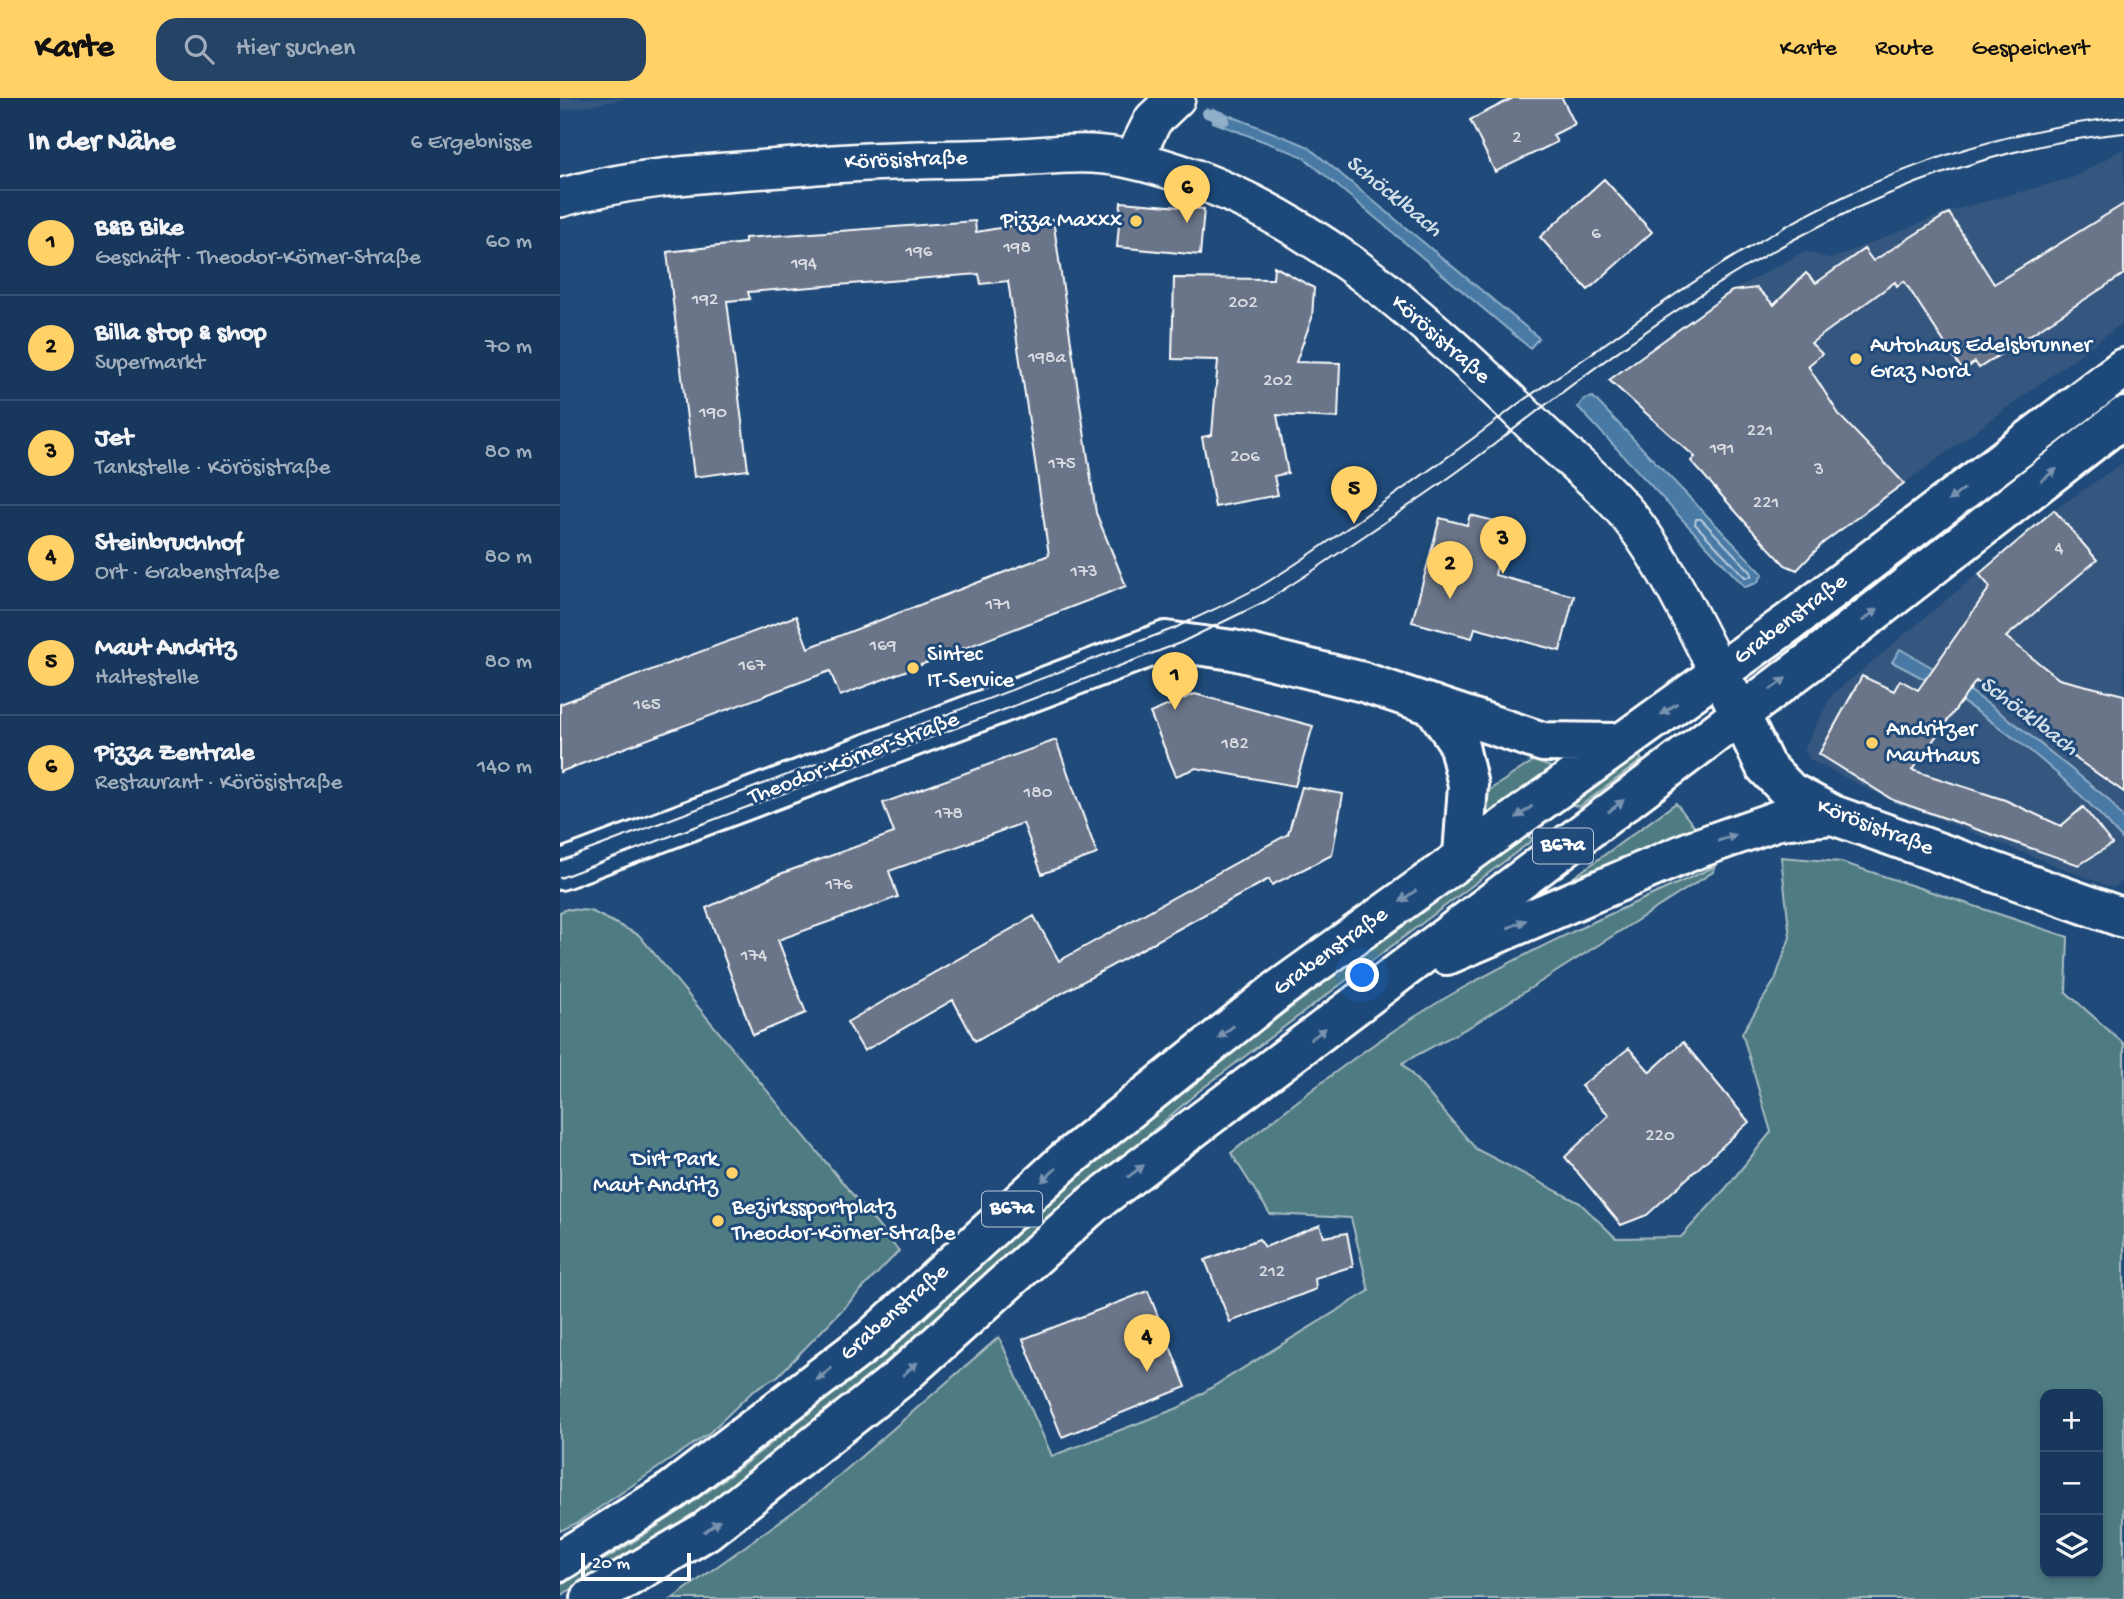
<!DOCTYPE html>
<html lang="de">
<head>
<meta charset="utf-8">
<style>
  :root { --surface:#17385c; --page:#244365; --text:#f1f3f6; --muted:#9eacbb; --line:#365272; --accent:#ffd166 }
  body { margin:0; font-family:"Gochi Hand",sans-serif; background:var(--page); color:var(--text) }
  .controls { position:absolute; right:21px; bottom:21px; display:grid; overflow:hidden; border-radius:14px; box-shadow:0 4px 10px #0003 }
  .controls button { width:63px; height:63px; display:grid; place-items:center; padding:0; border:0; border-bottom:2px solid var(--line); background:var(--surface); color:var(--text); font:35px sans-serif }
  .scale { position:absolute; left:21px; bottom:18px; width:110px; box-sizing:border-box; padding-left:7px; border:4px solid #fff; border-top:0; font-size:19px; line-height:24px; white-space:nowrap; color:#fff; -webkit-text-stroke:5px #1f4a7a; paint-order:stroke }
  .you { position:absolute; left:803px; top:878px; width:24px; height:24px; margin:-18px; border:5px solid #fff; border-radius:50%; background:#1a73e8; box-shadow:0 0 0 10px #1a73e833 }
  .badge { display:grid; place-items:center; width:46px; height:46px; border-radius:50%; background:var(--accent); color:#111; font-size:23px; font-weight:700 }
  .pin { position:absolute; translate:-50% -58px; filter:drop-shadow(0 2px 4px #0008) }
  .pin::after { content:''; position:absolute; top:37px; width:24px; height:21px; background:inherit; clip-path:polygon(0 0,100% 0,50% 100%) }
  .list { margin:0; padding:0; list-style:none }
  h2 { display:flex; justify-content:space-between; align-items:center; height:91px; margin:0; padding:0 28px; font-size:30px }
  h2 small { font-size:23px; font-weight:400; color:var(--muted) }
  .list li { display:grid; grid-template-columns:46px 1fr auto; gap:21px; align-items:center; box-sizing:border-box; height:105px; padding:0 28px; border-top:2px solid var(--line) }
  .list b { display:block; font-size:26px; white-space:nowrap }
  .list p { margin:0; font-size:23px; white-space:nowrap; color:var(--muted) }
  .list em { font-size:23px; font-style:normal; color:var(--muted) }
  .icon { flex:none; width:38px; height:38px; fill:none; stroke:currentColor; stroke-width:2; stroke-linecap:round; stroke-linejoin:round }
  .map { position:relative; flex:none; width:1564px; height:1501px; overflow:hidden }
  header { display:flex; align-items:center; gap:42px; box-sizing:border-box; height:98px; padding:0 35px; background:var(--accent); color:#111 }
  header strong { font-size:33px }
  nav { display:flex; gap:38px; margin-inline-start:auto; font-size:24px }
  .search { width:490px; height:63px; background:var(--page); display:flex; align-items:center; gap:18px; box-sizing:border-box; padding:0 24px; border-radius:21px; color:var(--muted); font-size:26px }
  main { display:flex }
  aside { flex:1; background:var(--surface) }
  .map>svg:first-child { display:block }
  .built { fill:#36577e }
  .green { fill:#507b83; stroke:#a8bdc1; stroke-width:2; fill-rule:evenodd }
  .water { fill:#487aa5; stroke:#91afc9; stroke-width:2 }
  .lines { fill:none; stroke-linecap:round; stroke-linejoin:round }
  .shore { stroke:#b6cadb; stroke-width:2 }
  .stream { stroke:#91afc9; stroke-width:10 }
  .building { fill:#6a7489; stroke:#fff; stroke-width:2 }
  .minor-casing { stroke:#fff; stroke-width:42 }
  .major-casing { stroke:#fff; stroke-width:44 }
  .minor { stroke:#1f4a7a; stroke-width:37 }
  .major { stroke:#1f4a7a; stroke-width:38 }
  .tram { stroke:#fff; stroke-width:2 }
  .oneway { fill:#7992af }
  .poi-dot { fill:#ffd166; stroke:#1f4a7a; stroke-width:2.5 }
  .labels { text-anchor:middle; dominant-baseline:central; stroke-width:6; stroke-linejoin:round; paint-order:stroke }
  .number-label { font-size:19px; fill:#dadce2 }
  .shield { fill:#1f4a7a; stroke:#bcc9d7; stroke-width:2 }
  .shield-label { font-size:21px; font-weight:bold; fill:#fff }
  .street-label { font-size:23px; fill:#fff; stroke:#1f4a7a }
  .poi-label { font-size:23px; fill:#fff; stroke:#1f4a7a; text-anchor:start }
  .water-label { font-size:24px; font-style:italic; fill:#d1dee8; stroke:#1f4a7a }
</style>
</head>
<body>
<header>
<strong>Karte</strong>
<div class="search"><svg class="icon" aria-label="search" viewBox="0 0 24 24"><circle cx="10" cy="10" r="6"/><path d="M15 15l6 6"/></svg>Hier suchen</div>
<nav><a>Karte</a><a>Route</a><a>Gespeichert</a></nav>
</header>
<main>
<aside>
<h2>In der Nähe<small>6 Ergebnisse</small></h2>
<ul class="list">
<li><span class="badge">1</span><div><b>B&amp;B Bike</b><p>Geschäft · Theodor-Körner-Straße</p></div><em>60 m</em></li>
<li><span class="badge">2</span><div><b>Billa stop &amp; shop</b><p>Supermarkt</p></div><em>70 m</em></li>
<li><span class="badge">3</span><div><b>Jet</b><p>Tankstelle · Körösistraße</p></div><em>80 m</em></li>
<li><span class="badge">4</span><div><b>Steinbruchhof</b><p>Ort · Grabenstraße</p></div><em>80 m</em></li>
<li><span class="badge">5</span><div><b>Maut Andritz</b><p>Haltestelle</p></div><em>80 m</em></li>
<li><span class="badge">6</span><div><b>Pizza Zentrale</b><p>Restaurant · Körösistraße</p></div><em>140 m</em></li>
</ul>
</aside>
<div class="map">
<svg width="1564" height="1501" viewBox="0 0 1564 1501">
  <rect width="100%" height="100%" fill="#1f4a7a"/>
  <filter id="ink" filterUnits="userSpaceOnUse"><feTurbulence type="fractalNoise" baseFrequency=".0143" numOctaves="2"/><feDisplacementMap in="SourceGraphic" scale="14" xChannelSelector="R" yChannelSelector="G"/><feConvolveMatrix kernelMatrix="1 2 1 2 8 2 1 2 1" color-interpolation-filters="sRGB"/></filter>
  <g filter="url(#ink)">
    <path class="built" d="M 0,0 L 68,0 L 0,13 Z
      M 1564,50 L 1564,224 L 1263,445 L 1237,472 L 1225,467 L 1193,433 L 1131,363 L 1135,358 L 1049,282 L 1172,193 L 1245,153 L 1271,161 L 1390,113 L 1515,79 Z
      M 1564,364 L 1564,783 L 1553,790 L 1328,701 L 1250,662 L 1244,651 L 1272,597 L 1494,412 Z"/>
    <path class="green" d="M 1564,286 L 1564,298 L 1288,510 Z
      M 1078,656 L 1082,662 L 1019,709 L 1010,706 Z
      M 973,663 L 994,670 L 925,718 L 925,695 Z
      M 1116,705 L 1140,736 L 1000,789 Z
      M 966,738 L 974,741 L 639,993 L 256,1324 L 130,1419 L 0,1498 L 0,1487 C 204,1377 364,1209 540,1061 C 676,946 821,843 966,738 Z
      M 1221,759 L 1281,764 L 1508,839 L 1506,894 L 1564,946 L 1564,1501 L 112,1501 L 259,1395 L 439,1239 L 492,1358 L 618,1310 L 809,1193 L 791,1120 L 710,1116 L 671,1055 C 745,997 819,937 901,891 C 983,845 1070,807 1156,768 L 1153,774 L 911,928 L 842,965 L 916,1051 L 1020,1105 L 1056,1140 L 1121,1139 L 1166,1090 L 1211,1034 L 1182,935 L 1215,882 L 1230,839 ZM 1485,1296 L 1538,1296 L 1538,1475 L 1485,1475 Z
      M 7,811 L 31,813 L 79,837 L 339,1153 L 218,1278 L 194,1292 L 148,1336 L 17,1425 L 0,1433 L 0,814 Z"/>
    <path class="water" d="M 653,11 L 747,48 L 979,240 L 970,250 L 742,58 L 653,24 Z
      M 1033,299 L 1203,476 L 1197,485 L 1185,489 L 1018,309 L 1024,301 Z
      M 1340,551 L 1401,586 L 1462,631 L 1548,701 L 1564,721 L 1564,743 C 1501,670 1418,607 1332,564 Z"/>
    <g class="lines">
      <path class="shore" d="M 1136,421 L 1141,421 L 1191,474 L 1191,479 L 1185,479 L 1135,426 Z"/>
      <path class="stream" d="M 647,15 L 665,22"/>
    </g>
    <path class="building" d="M 953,0 L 1002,0 L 1015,26 L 993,37 L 997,44 L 935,74 L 910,22 Z
      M 1044,81 L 1092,134 L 1028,192 L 980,139 Z
      M 561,104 L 644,111 L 640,157 L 557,149 Z
      M 1564,106 L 1564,176 L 1419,270 L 1415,264 L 1403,273 L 1344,183 L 1337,188 L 1335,184 L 1251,245 L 1262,256 L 1248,268 L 1280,318 L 1344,385 L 1263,445 L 1237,472 L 1225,467 L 1193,433 L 1131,363 L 1135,359 L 1049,282 L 1172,193 L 1197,190 L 1214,207 L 1246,175 L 1256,185 L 1304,151 L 1313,163 L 1389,115 L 1434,186 Z
      M 493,121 L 536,415 L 566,488 L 280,598 L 270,573 L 0,674 L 0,606 L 236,518 L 248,550 L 489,457 L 448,183 L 421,186 L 419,176 L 188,194 L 190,201 L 167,203 L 188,372 L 134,379 L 107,154 L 185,145 L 185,140 L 415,123 L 416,134 Z
      M 714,168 L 754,190 L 752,220 L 736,264 L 780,265 L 778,320 L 717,317 L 728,375 L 714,378 L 718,397 L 655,409 L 642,339 L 652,337 L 658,262 L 612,261 L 614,180 L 713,181 Z
      M 1494,412 L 1537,462 L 1446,539 L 1499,581 L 1564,597 L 1564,694 L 1505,653 L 1506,650 L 1416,583 L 1352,672 L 1445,702 L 1501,728 L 1523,709 L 1552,746 L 1519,767 L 1333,702 L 1259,656 L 1302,578 L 1334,593 L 1340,582 L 1358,592 L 1430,489 L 1419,476 Z
      M 910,417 L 947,426 L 935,477 L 1014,498 L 1000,553 L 915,530 L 912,540 L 852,524 L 880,420 L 907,427 Z
      M 635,596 L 753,628 L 735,688 L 636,670 L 616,678 L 590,615 Z
      M 496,642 L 537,756 L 482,776 L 463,725 L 329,773 L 338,799 L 218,842 L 246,915 L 193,937 L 146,810 L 220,776 L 334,735 L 323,705 Z
      M 742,689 L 783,696 L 772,757 L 712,787 L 709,781 L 415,943 L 393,902 L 304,953 L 287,924 L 474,818 L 499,863 L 728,736 Z
      M 1123,944 L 1189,1024 L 1087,1117 L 1061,1127 L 1005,1059 L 1049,1017 L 1021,988 L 1069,950 L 1090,974 Z
      M 760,1127 L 764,1139 L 787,1135 L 793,1168 L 755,1180 L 756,1191 L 670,1224 L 645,1162 L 699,1141 L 705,1149 Z
      M 588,1193 L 626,1289 L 502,1339 L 463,1241 Z"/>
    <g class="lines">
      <g class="minor-casing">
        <path id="minor" d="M 573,62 L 593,22 L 616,0
          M 0,100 C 79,76 164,75 246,68 C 311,62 375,62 440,60 C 482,59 522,51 564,60 C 730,94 862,217 980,333 C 1011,363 1048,390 1074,425 C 1108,470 1133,525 1159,575"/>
      </g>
      <g class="major-casing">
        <path id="major" d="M 1169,593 L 1205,668 L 1230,694 L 1273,717 L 1564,820
          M 873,607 L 898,644 L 908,687 L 903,757
          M 0,772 L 606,543 L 673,552 L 803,584 L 983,644 L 1059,645
          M 887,857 L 1133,752 L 1218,722 L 1273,717
          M 0,1463 L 112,1393 L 312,1240 L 505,1063 L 717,893 L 1231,523 L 1564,270
          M 31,1501 L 146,1433 L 340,1280 L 534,1105 L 1256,559 L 1564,319"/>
      </g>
      <use href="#minor" class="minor"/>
      <use href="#major" class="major"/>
      <path class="tram" d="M 0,763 L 615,530 C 643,516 672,504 699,489 C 740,465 778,437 817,409 C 863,377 910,344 954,309 C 980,289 1009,272 1035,253 C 1200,132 1357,40 1564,19
        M 0,780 L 620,545 L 706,503 L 754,472 C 818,428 884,386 945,338 C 1129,195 1325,58 1564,35"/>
    </g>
    <defs><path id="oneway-solid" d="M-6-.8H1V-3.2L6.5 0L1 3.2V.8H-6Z" transform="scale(1.75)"/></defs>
    <g class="oneway">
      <use href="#oneway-solid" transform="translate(1489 377) rotate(-38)"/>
      <use href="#oneway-solid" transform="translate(1396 397) rotate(143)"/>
      <use href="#oneway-solid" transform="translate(1310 517) rotate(-38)"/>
      <use href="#oneway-solid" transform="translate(1218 586) rotate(-36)"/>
      <use href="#oneway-solid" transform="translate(1109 611) rotate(145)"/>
      <use href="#oneway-solid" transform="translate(1056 708) rotate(-38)"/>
      <use href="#oneway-solid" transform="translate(964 714) rotate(144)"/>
      <use href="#oneway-solid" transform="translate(1167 740) rotate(-19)"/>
      <use href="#oneway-solid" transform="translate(848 798) rotate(144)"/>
      <use href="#oneway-solid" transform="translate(957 826) rotate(-23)"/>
      <use href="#oneway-solid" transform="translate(666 934) rotate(141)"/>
      <use href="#oneway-solid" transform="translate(758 936) rotate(-37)"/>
      <use href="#oneway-solid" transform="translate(576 1073) rotate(-37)"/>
      <use href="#oneway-solid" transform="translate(489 1077) rotate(137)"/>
      <use href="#oneway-solid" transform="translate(350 1271) rotate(-42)"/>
      <use href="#oneway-solid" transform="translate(264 1276) rotate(142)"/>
      <use href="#oneway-solid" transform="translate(152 1428) rotate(-37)"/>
    </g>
  </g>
  <g class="poi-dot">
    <circle cx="576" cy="123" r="7"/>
    <circle cx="1296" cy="261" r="7"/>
    <circle cx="353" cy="570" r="7"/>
    <circle cx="1312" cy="645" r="7"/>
    <circle cx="172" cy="1075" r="7"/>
    <circle cx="158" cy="1123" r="7"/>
  </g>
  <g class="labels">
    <g class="number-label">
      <text x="957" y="40">2</text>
      <text x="1036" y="136">6</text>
      <text x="457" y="150">198</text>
      <text x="359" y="154">196</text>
      <text x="244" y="166">194</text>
      <text x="145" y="202">192</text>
      <text x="683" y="205">202</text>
      <text x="487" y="260">198a</text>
      <text x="718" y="283">202</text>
      <text x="153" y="315">190</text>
      <text x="1200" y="333">221</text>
      <text x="1162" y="351">191</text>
      <text x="685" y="359">206</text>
      <text x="502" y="366">175</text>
      <text x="1259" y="372">3</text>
      <text x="1206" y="405">221</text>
      <text x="1499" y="451">4</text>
      <text x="524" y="474">173</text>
      <text x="438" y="507">171</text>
      <text x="323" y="548">169</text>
      <text x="192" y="568">167</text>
      <text x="87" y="607">165</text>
      <text x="675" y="646">182</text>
      <text x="478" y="695">180</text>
      <text x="389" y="716">178</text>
      <text x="279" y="787">176</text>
      <text x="194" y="858">174</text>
      <text x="1100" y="1038">220</text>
      <text x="712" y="1174">212</text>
    </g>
    <g class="shield">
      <rect x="973" y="730.5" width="60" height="35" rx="5"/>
      <rect x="422" y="1093.5" width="60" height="35" rx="5"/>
    </g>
    <g class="shield-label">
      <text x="1003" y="748">B67a</text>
      <text x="452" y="1111">B67a</text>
    </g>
    <g class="street-label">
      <text transform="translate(346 63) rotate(-2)">Körösistraße</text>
      <text transform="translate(880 242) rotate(41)">Körösistraße</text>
      <text transform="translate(1231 522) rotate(-37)">Grabenstraße</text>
      <text transform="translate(294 661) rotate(-21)">Theodor-Körner-Straße</text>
      <text transform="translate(1315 730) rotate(21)">Körösistraße</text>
      <text transform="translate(771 854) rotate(-36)">Grabenstraße</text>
      <text transform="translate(335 1215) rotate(-41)">Grabenstraße</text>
    </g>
    <g class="poi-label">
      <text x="562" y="123" text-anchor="end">Pizza Maxxx</text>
      <text x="1310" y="248">Autohaus Edelsbrunner<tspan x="1310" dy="26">Graz Nord</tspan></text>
      <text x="367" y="557">Sintec<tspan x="367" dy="26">IT-Service</tspan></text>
      <text x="1326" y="632">Andritzer<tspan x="1326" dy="26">Mauthaus</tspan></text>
      <text x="158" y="1062" text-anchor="end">Dirt Park<tspan x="158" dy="26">Maut Andritz</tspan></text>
      <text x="172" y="1110">Bezirkssportplatz<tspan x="172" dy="26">Theodor-Körner-Straße</tspan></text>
    </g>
    <g class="water-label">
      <text transform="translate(833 99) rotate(39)">Schöcklbach</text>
      <text transform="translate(1468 619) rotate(37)">Schöcklbach</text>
    </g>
  </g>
</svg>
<div class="controls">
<button>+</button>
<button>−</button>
<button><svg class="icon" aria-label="layers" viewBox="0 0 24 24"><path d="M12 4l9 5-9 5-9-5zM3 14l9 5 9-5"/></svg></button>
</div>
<div class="scale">20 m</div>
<div class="you"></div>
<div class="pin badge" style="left:615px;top:612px">1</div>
<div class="pin badge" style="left:890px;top:501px">2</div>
<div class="pin badge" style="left:943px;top:476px">3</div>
<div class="pin badge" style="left:587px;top:1274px">4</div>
<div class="pin badge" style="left:794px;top:426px">5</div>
<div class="pin badge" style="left:627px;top:125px">6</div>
</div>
</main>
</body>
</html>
